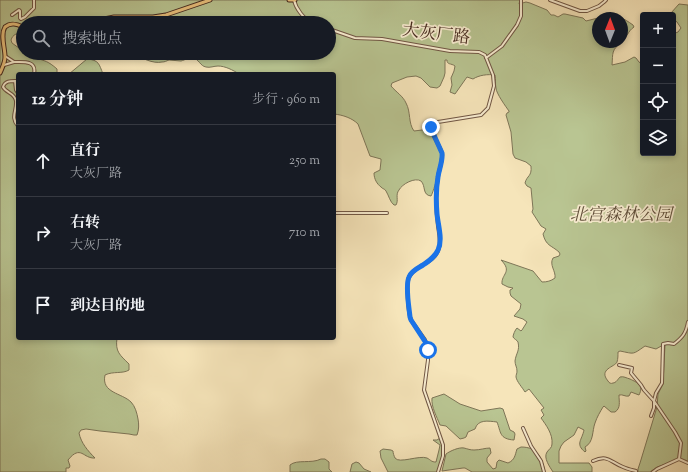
<!DOCTYPE html>
<html lang="zh">
<head>
<meta charset="utf-8">
<style>
  :root { --surface:#171b24; --page:#242831; --text:#f1f3f6; --muted:#9ea1a6; --line:#363941 }
  body { margin:0; font-family:"Sorts Mill Goudy","Noto Serif SC",serif; background:var(--page); color:var(--text) }
  .controls { position:absolute; right:12px; top:12px; display:grid; overflow:hidden; border-radius:4px; box-shadow:0 2px 6px #0003 }
  .controls button { width:36px; height:36px; display:grid; place-items:center; padding:0; border:0; border-bottom:1px solid var(--line); background:var(--surface); color:var(--text); font:20px sans-serif }
  .compass { position:absolute; left:592px; top:12px; width:36px; height:36px; border-radius:50%; background:var(--surface); box-shadow:0 2px 6px #0003; rotate:1deg }
  .stop { position:absolute; width:12px; height:12px; margin:-9px; border:3px solid #1a73e8; border-radius:50%; background:#fff }
  .stop.end { background:#1a73e8; border-color:#fff; box-shadow:0 1px 4px #0008 }
  .list { margin:0; padding:0; list-style:none }
  h2 { display:flex; justify-content:space-between; align-items:center; height:52px; margin:0; padding:0 16px; font-size:17px }
  h2 small { font-size:13px; font-weight:400; color:var(--muted) }
  .list li { display:grid; grid-template-columns:26px 1fr auto; gap:12px; align-items:center; box-sizing:border-box; height:72px; padding:0 16px; border-top:1px solid var(--line) }
  .list b { display:block; font-size:15px; white-space:nowrap }
  .list p { margin:0; font-size:13px; white-space:nowrap; color:var(--muted) }
  .list em { font-size:13px; font-style:normal; color:var(--muted) }
  .icon { flex:none; width:22px; height:22px; fill:none; stroke:currentColor; stroke-width:2; stroke-linecap:round; stroke-linejoin:round }
  .map { position:relative; flex:none; width:688px; height:472px; overflow:hidden }
  .search { position:absolute; background:var(--surface); box-shadow:0 2px 6px #0003; left:16px; top:16px; width:320px; height:44px; display:flex; align-items:center; gap:10px; box-sizing:border-box; padding:0 14px; border-radius:22px; color:var(--muted); font-size:15px }
  .panel { position:absolute; background:var(--surface); box-shadow:0 2px 6px #0003; left:16px; top:72px; width:320px; height:268px; border-radius:4px }
  .map>svg:first-child { display:block }
  .green { fill:#b9c592; stroke:#7e7658 }
  .lines { fill:none; stroke-linecap:round; stroke-linejoin:round }
  .minor-casing { stroke:#705644; stroke-width:4 }
  .major-casing { stroke:#43271d; stroke-width:5 }
  .minor { stroke:#f9eed2; stroke-width:2 }
  .major { stroke:#ebc27d; stroke-width:3 }
  .route { stroke:#1a73e8; stroke-width:5 }
  .labels { text-anchor:middle; dominant-baseline:central; stroke-width:3.5; stroke-linejoin:round; paint-order:stroke }
  .street-label { font-size:17px; fill:#43271d; stroke:#f9eed2 }
  .park-label { font-size:17px; font-style:italic; fill:#604e3a; stroke:#f9eed2 }
</style>
</head>
<body>
<div class="map">
<svg width="688" height="472" viewBox="0 0 688 472">
  <rect width="100%" height="100%" fill="#f6e5ba"/>
  <filter id="stains"><feTurbulence type="fractalNoise" baseFrequency=".005" numOctaves="4"/><feColorMatrix values="0 0 0 0 .2 0 0 0 0 .09 0 0 0 0 .02 0 0 0 .5 -.17"/></filter>
  <radialGradient id="worn" r=".72"><stop offset=".6" stop-color="#630" stop-opacity="0"/><stop offset="1" stop-color="#630" stop-opacity=".3"/></radialGradient>
  <path class="green" d="M 0,0 L 520,0 L 519,4 L 526,2 L 530,3 L 547,10 L 551,15 L 554,15 L 558,17 L 563,14 L 565,14 L 583,18 L 586,21 L 598,18 L 598,42 L 622,42 C 611,50 613,53 612,65 L 625,62 L 634,57 L 636,58 L 639,62 L 643,65 L 643,153 L 673,153 L 673,34 L 678,32 L 681,28 L 677,22 L 673,19 L 673,15 L 670,15 L 671,13 L 679,4 L 688,5 L 688,462 L 679,460 L 663,465 L 657,467 L 650,472 L 638,472 L 638,469 L 640,463 L 657,407 L 658,394 L 663,384 L 665,345 L 663,345 L 656,349 L 645,346 C 632,355 635,354 620,351 L 618,352 C 618,355 618,359 617,362 C 615,367 598,369 608,381 C 609,383 611,384 613,383 C 616,383 618,379 620,377 C 624,376 626,378 630,379 C 638,383 644,385 639,395 L 631,392 L 629,396 C 625,397 623,394 619,395 C 619,402 621,408 615,412 L 611,412 L 604,406 L 603,407 C 600,412 597,417 595,423 C 592,431 594,442 585,447 L 586,451 L 585,452 C 575,444 582,440 584,430 L 578,427 L 574,435 L 564,442 L 561,446 L 559,451 L 559,463 L 589,463 L 592,467 L 592,472 L 553,472 C 550,467 543,458 547,452 C 549,449 552,448 552,444 C 553,434 546,425 541,418 L 544,415 L 541,410 L 544,408 L 529,389 L 525,392 C 522,387 517,382 516,377 C 516,374 517,374 517,371 C 517,367 515,365 515,361 C 516,353 520,351 518,342 C 517,340 514,339 513,337 C 513,335 515,330 517,328 L 521,331 L 522,330 L 527,322 L 523,319 L 514,316 L 520,309 L 521,304 L 511,296 L 510,293 L 510,290 L 512,289 L 513,288 L 508,287 L 502,284 C 501,274 513,272 501,260 L 533,271 L 542,282 C 547,282 551,281 555,278 C 556,271 549,265 553,258 L 559,256 L 560,254 L 559,252 C 551,245 546,246 543,234 L 546,229 L 541,226 L 532,212 L 533,209 L 531,188 L 527,186 L 525,183 C 527,175 532,177 531,166 L 526,162 L 515,158 L 513,154 L 511,132 L 506,115 L 507,113 L 509,112 L 509,111 C 506,107 496,93 496,88 C 495,84 496,80 495,75 C 488,74 479,75 473,79 L 467,77 L 455,94 L 450,92 L 452,85 L 451,78 L 454,71 L 455,66 C 451,63 447,65 447,60 L 445,60 L 445,73 L 444,77 L 440,86 L 437,88 L 430,87 L 421,78 L 416,76 L 407,77 L 392,83 L 391,86 C 396,92 403,96 406,103 C 411,112 408,123 414,131 L 430,129 C 433,135 441,149 442,155 C 442,161 434,191 431,196 C 422,195 426,186 421,181 C 415,177 402,184 399,190 C 395,195 399,200 396,205 L 394,205 C 390,202 389,196 386,191 C 384,188 384,190 381,187 C 377,184 374,179 374,173 L 380,170 L 381,161 L 381,159 L 370,156 L 358,124 C 352,118 343,115 334,114 L 334,74 L 239,74 C 233,70 225,66 218,66 C 214,66 210,68 206,67 C 200,66 199,59 193,58 C 189,57 185,60 181,61 C 177,61 173,60 169,60 C 166,61 165,62 162,62 C 153,64 141,58 133,53 L 329,53 L 329,23 L 23,23 L 23,34 C 17,33 13,34 11,40 L 12,43 L 23,51 L 23,53 C 28,53 31,56 36,58 C 45,61 48,61 57,69 L 57,72 L 55,74 L 18,74 L 18,338 L 117,338 C 115,352 120,355 129,364 L 129,370 C 123,374 113,371 105,375 C 101,393 122,393 131,402 C 135,406 137,413 138,419 C 139,424 139,430 137,435 L 134,435 L 129,434 L 100,431 L 86,429 L 81,430 L 79,433 C 81,443 88,451 95,458 C 83,459 81,444 68,460 L 70,466 L 69,468 L 66,468 L 66,472 L 0,472 Z
    M 606,15 C 618,15 623,18 633,25 L 634,27 C 628,31 627,37 622,42 L 622,18 L 599,18 Z
    M 54,53 L 73,53 L 62,59 L 58,59 Z
    M 87,59 C 99,60 99,64 103,74 L 69,74 Z
    M 444,394 L 460,404 L 481,411 L 500,408 L 503,409 L 510,430 L 514,432 L 515,434 L 514,440 C 499,439 501,432 497,422 C 488,421 478,419 475,429 L 468,432 L 466,437 L 464,438 L 460,439 L 446,426 L 440,425 C 437,417 431,407 432,398 Z
    M 440,438 C 445,450 441,460 438,472 L 388,472 L 381,458 L 380,451 L 383,449 L 391,450 L 393,451 C 393,453 394,456 395,458 C 399,464 419,455 427,458 C 431,460 431,462 436,462 L 439,450 L 440,445 L 433,440 L 437,440 Z
    M 521,447 C 538,447 542,458 545,472 L 472,472 L 465,468 L 463,468 L 442,471 L 446,454 C 450,451 459,447 464,448 C 468,449 470,450 474,450 C 480,450 485,448 490,448 L 491,453 L 487,458 L 487,462 L 493,469 L 496,468 L 497,462 L 499,460 L 508,463 C 515,460 515,455 517,449 Z
    M 321,459 L 325,459 L 329,462 L 329,469 L 332,472 L 290,472 L 290,465 C 297,459 311,464 321,459 Z
    M 356,462 L 359,463 L 364,469 L 371,472 L 350,472 L 352,464 Z"/>
  <g class="lines">
    <g class="minor-casing">
      <path id="minor" d="M 294,0 C 296,9 304,19 312,23
        M 550,0 L 580,11 L 587,11 L 599,6 L 604,2 L 606,0
        M 12,15 L 19,10 L 20,11 L 20,18 L 21,19 L 25,17 L 34,8 L 34,0
        M 329,29 L 355,38 L 382,39 L 450,51 L 479,52 L 485,55 L 493,75 L 494,86 L 488,108 L 481,115 L 438,122 L 432,125 C 430,133 439,144 442,153 C 443,161 439,169 438,177 C 435,193 436,210 438,226 C 439,233 441,241 439,248 C 436,261 421,264 413,272 C 411,274 410,276 409,277 C 406,285 408,312 411,320 L 425,340 L 428,347 L 428,360 L 424,390 L 443,445 L 443,456 L 438,472
        M 486,58 L 502,46 L 517,25 L 521,16 L 521,0
        M 14,62 C 23,62 37,60 34,74
        M 4,65 L 14,62 L 5,56
        M 15,81 L 16,90 L 18,93
        M 18,81 C 12,81 5,80 3,87 C 6,93 15,93 16,101 C 17,111 10,117 18,126
        M 334,213 L 387,213
        M 619,365 L 632,368 L 631,373 L 641,385 L 644,390 L 654,401 L 675,432 L 681,443 L 679,459 L 688,463
        M 651,416 L 654,408 L 654,401 L 656,393 L 662,383 L 663,344 L 668,343 L 674,344 C 683,337 686,333 688,322
        M 523,428 L 531,446 L 541,461 L 544,472
        M 593,461 C 608,454 610,462 623,467 C 627,469 632,470 636,471 L 636,472
        M 653,472 L 657,469 L 679,459"/>
    </g>
    <g class="major-casing">
      <path id="major" d="M 289,0 L 295,0
        M 96,23 L 104,19 L 114,17 L 153,17 L 166,15 L 210,0
        M 0,73 C 2,68 5,63 5,57 C 5,47 0,35 5,27 C 11,22 17,24 23,27"/>
    </g>
    <use href="#minor" class="minor"/>
    <use href="#major" class="major"/>
  </g>
  <g class="lines">
    <path class="route" d="M 428,350 L 426,343 L 411,320 L 410,317 C 409,307 405,285 409,277 C 411,271 418,268 423,265 C 429,261 435,257 438,250 C 443,240 438,225 437,214 C 436,202 436,188 438,177 C 439,169 443,161 442,153 L 433,133 L 431,127"/>
  </g>
  <g class="labels">
    <g class="street-label">
      <text transform="translate(436 35) rotate(7)">大灰厂路</text>
    </g>
    <g class="park-label">
      <text x="621" y="216">北宫森林公园</text>
    </g>
  </g>
  <rect width="100%" height="100%" filter="url(#stains)"/>
  <rect width="100%" height="100%" fill="url(#worn)"/>
</svg>
<div class="controls">
<button>+</button>
<button>−</button>
<button><svg class="icon" aria-label="locate" viewBox="0 0 24 24"><circle cx="12" cy="12" r="6"/><path d="M12 2v4M12 18v4M2 12h4M18 12h4"/></svg></button>
<button><svg class="icon" aria-label="layers" viewBox="0 0 24 24"><path d="M12 4l9 5-9 5-9-5zM3 14l9 5 9-5"/></svg></button>
</div>
<svg class="compass" viewBox="-18 -18 36 36"><path d="M0-13l5 13h-10z" fill="#e53935"/><path d="M0 13l5-13h-10z" fill="#9ea1a6"/></svg>
<div class="stop" style="left:428px;top:350px"></div>
<div class="stop end" style="left:431px;top:127px"></div>
<div class="search"><svg class="icon" aria-label="search" viewBox="0 0 24 24"><circle cx="10" cy="10" r="6"/><path d="M15 15l6 6"/></svg>搜索地点</div>
<section class="panel">
<h2>12 分钟<small>步行 · 960 m</small></h2>
<ul class="list">
<li><svg class="icon" aria-label="ahead" viewBox="0 0 24 24"><path d="M12 20V5M6 11l6-6 6 6"/></svg><div><b>直行</b><p>大灰厂路</p></div><em>250 m</em></li>
<li><svg class="icon" aria-label="right" viewBox="0 0 24 24"><path d="M7 20v-9h11M14 6l5 5-5 5"/></svg><div><b>右转</b><p>大灰厂路</p></div><em>710 m</em></li>
<li><svg class="icon" aria-label="arrive" viewBox="0 0 24 24"><path d="M6 21V4h12l-3 4 3 4H6"/></svg><div><b>到达目的地</b></div></li>
</ul>
</section>
</div>
</body>
</html>
